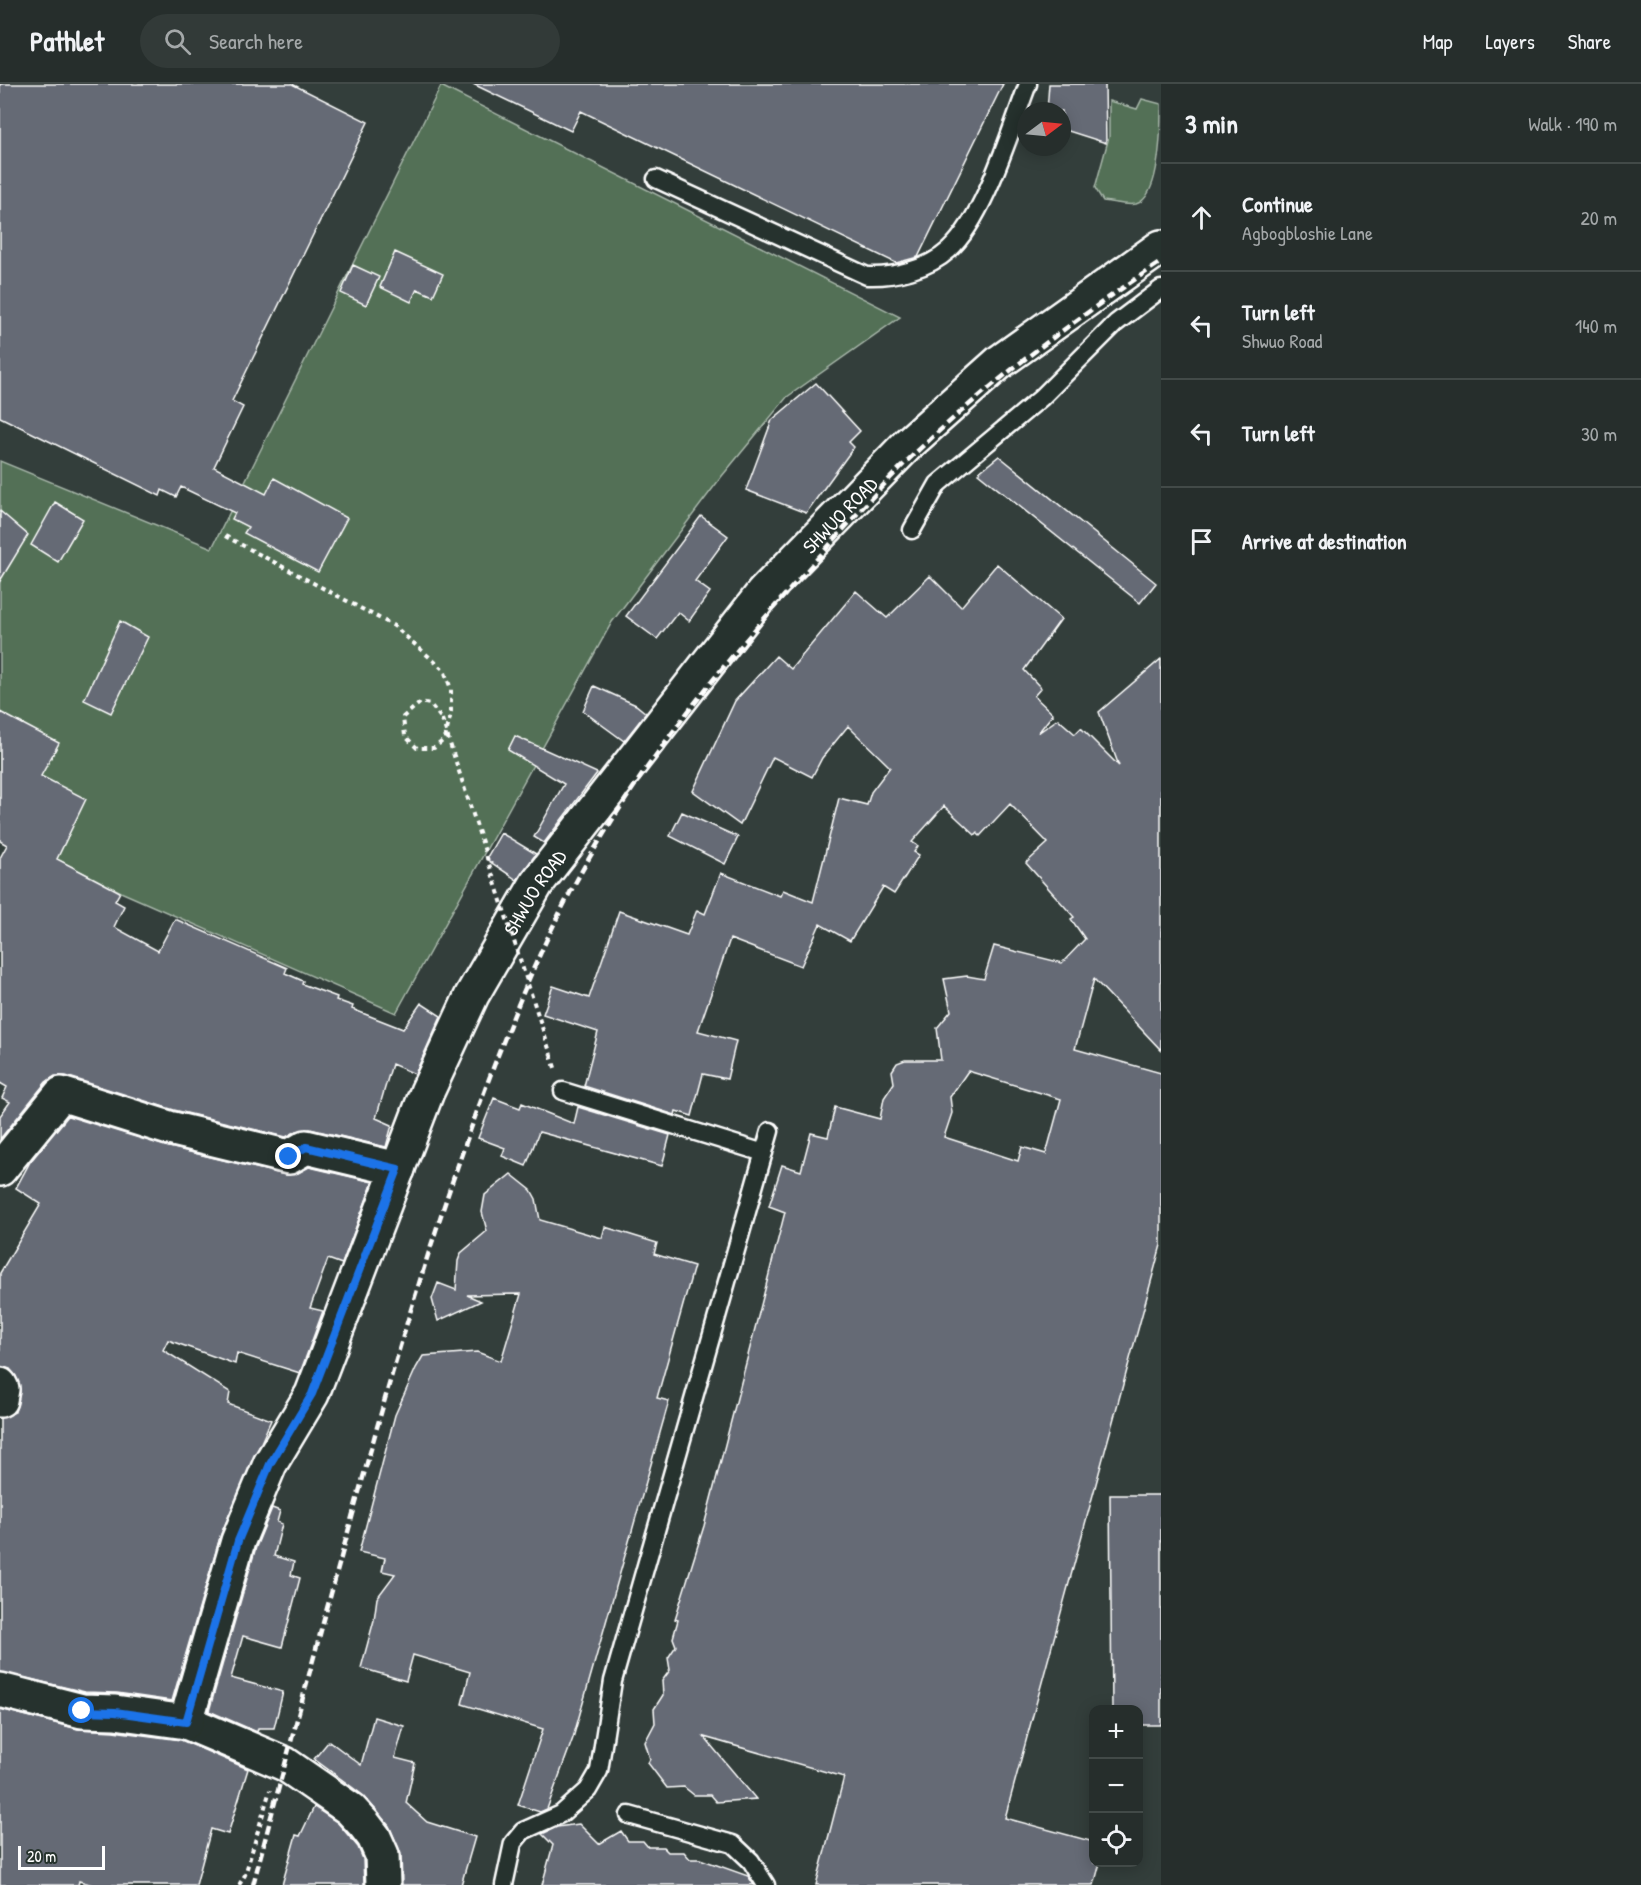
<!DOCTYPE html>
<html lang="en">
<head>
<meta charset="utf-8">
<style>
  :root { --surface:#262e2c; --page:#323a38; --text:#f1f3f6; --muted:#a4a8a9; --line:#424a48 }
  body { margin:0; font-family:"Patrick Hand",sans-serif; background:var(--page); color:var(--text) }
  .controls { position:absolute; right:18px; bottom:18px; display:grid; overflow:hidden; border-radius:12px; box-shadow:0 3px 15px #0003 }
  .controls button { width:54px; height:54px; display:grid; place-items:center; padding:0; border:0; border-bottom:2px solid var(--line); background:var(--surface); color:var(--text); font:30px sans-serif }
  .compass { position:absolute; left:1017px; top:18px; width:54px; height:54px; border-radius:50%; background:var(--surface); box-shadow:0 3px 15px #0003; rotate:74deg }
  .scale { position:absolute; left:18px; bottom:15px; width:87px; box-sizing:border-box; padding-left:6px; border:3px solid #fff; border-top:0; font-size:16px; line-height:21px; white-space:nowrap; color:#fff; -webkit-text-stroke:4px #26332d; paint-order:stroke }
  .stop { position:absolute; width:18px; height:18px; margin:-14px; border:4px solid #1a73e8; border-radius:50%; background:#fff }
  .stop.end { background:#1a73e8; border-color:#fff; box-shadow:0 2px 6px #0008 }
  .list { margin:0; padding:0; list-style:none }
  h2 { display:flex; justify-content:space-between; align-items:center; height:78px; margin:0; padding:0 24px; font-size:26px }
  h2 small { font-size:20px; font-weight:400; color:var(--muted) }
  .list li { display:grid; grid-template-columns:39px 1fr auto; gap:18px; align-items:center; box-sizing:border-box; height:108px; padding:0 24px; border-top:2px solid var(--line) }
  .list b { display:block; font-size:22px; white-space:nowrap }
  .list p { margin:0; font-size:20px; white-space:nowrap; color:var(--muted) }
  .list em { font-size:20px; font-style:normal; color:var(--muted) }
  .icon { flex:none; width:33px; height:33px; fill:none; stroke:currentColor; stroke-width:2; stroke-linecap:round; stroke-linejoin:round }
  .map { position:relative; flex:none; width:1161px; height:1801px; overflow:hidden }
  header { display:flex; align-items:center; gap:36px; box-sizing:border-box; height:84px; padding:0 30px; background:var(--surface); border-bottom:2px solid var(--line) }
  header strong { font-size:28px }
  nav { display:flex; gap:33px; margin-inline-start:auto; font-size:21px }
  .search { width:420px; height:54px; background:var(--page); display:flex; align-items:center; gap:15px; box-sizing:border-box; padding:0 21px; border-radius:33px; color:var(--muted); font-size:22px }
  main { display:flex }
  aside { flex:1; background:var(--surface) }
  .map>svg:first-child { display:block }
  .green { fill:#526f56; stroke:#a8b7aa; stroke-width:1.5 }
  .building { fill:#656a74; stroke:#fff; stroke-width:1.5; fill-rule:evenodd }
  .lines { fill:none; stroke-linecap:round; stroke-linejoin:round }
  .lane-casing { stroke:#fff; stroke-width:21 }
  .street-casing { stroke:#fff; stroke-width:38 }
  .path { stroke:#fff; stroke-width:4; stroke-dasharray:4.5 4.5; stroke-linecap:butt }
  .lane { stroke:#26332d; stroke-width:16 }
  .street { stroke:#26332d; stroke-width:33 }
  .rail { stroke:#fff; stroke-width:4.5; stroke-dasharray:9 4.5; stroke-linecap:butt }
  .path-bridge { stroke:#fff; stroke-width:4; stroke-dasharray:4.5 4.5; stroke-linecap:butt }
  .route { stroke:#1a73e8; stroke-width:8 }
  .labels { text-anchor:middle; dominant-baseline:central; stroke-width:5; stroke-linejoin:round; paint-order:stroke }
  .street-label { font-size:20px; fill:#fff; stroke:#26332d }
</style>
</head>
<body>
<header>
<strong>Pathlet</strong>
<div class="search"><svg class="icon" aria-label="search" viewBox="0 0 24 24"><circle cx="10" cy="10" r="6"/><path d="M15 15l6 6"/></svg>Search here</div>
<nav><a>Map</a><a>Layers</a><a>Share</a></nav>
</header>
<main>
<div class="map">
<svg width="1161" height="1801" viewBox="0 0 1161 1801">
  <rect width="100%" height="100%" fill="#333e3b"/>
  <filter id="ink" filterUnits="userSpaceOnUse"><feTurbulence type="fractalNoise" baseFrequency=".0167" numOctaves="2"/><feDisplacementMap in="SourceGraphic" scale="12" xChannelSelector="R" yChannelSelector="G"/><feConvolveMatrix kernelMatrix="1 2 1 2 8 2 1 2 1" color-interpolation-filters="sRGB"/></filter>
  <g filter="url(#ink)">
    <path class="green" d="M 441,2 L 900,233 L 787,313 L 722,392 L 612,538 L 396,929 L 123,809 L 0,746 L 0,377 L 212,464 Z
      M 1142,15 L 1161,20 C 1161,42 1161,113 1136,120 C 1127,122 1113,118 1103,117 L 1095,104 L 1109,53 L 1109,17 L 1137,25 Z"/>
    <path class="building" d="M 0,0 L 292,0 L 368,38 L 232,317 L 243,323 L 214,383 L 266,410 L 274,394 L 347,434 L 318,488 L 244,449 L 248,443 L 232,435 L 235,429 L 181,403 L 176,413 L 162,406 L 160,412 L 0,333 Z
      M 473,0 L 1003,0 L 918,173 L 896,179 L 581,27 L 571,47 Z
      M 1049,0 L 1105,0 L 1106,59 L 1062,45 L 1062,27 L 1047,27 Z
      M 395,168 L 443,190 L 433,212 L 417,205 L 411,218 L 380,203 Z
      M 353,181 L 379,193 L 366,221 L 341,209 Z
      M 816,299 L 860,347 L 849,358 L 854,363 L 806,429 L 746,406 L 772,336 Z
      M 999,372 L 1156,499 L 1140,519 L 978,389 Z
      M 55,418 L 83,435 L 58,478 L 31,461 Z
      M 0,427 L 28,451 L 0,497 Z
      M 701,432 L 728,452 L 695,497 L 710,508 L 689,537 L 678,528 L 657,555 L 626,532 Z
      M 997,480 L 1061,535 L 1024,586 L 1041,604 L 1034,612 L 1053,630 L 1038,649 L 1058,635 L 1075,650 L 1081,644 L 1119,682 L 1099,628 L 1161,575 L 1161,966 L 1094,895 L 1075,965 L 1161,989 L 1161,1161 L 1005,1734 L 1094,1758 L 1094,1779 L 1100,1779 L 1094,1801 L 816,1801 L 844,1693 L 704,1653 L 756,1715 L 716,1718 L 710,1711 L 694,1711 L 684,1703 L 667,1704 L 648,1679 L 650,1675 L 645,1658 L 655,1639 L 654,1625 L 663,1611 L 662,1597 L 670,1586 L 668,1574 L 676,1562 L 673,1554 L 678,1536 L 675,1535 L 704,1442 L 785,1128 L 769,1122 L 782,1081 L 801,1087 L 811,1049 L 828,1053 L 835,1023 L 880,1035 L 884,1014 L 894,999 L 892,987 L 897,979 L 905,976 L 941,976 L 937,944 L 951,927 L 944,895 L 967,892 L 984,895 L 994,862 L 1062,879 L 1085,855 L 1071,835 L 1074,833 L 1026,779 L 1048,759 L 1010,720 L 980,752 L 977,749 L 975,751 L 944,722 L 912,758 L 918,762 L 914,768 L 919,771 L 894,810 L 883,803 L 850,857 L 820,840 L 801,882 L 730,855 L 698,947 L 736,957 L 727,995 L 703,990 L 692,1032 L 676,1027 L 675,1031 L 584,1002 L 598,948 L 543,930 L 553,902 L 589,914 L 619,827 L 687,851 L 697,826 L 705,830 L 721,789 L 780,812 L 783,806 L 813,818 L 839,714 L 867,721 L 871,708 L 890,683 L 848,642 L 822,674 L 812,693 L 773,673 L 740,741 L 693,707 L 735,617 L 776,572 L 791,585 L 856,507 L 887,534 L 930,492 L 961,523 ZM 968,987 L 1061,1015 L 1046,1070 L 1022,1063 L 1018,1077 L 944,1053 L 952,1029 L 950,1013 Z
      M 120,537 L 148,553 L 111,629 L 84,616 Z
      M 594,602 L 636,621 L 646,629 L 624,657 L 583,627 Z
      M 0,628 L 59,659 L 41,692 L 86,715 L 57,775 L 120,808 L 115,817 L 124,822 L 114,843 L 158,867 L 175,835 L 287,884 L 285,889 L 303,897 L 302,900 L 337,913 L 336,916 L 353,922 L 352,925 L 403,945 L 421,919 L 441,932 L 415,990 L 392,980 L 376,1034 L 392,1041 L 386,1063 L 310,1045 L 297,1047 L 286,1053 L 174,1026 L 66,992 L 55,992 L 46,998 L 0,1055 L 0,1032 L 10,1018 L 2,1014 L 7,1003 L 0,999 L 0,774 L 7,761 L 0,757 Z
      M 515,652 L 597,689 L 544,759 L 534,753 L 564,700 L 508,666 Z
      M 682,728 L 738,753 L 725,780 L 670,752 Z
      M 501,749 L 536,770 L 517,796 L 486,775 Z
      M 494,1014 L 520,1024 L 522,1019 L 574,1040 L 578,1023 L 670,1051 L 662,1082 L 539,1048 L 526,1082 L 502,1072 L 505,1064 L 478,1054 Z
      M 68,1032 L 165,1062 L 285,1091 L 298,1089 L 309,1083 L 373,1098 L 342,1180 L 328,1175 L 310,1224 L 323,1227 L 300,1289 L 237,1269 L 235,1280 L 168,1256 L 163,1266 L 230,1308 L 228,1320 L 271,1336 L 221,1450 L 172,1617 L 117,1609 L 85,1608 L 0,1588 L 0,1334 L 15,1328 L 20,1308 L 16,1292 L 10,1285 L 0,1282 L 0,1189 L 41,1120 L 16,1104 L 30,1078 Z
      M 511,1090 L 531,1106 L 536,1115 L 540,1136 L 602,1154 L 605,1143 L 657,1159 L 654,1170 L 694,1182 L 657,1314 L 669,1317 L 573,1654 L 547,1725 L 540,1728 L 518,1721 L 543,1645 L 462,1620 L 470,1588 L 413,1571 L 406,1597 L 361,1584 L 374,1536 L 377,1514 L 395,1490 L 382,1487 L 385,1474 L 359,1468 L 395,1331 L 416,1284 L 423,1272 L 477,1268 L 501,1277 L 521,1210 L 467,1211 L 481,1217 L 438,1237 L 432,1215 L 438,1199 L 456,1206 L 458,1177 L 461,1169 L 487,1147 L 482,1128 L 485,1111 Z
      M 1110,1411 L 1161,1411 L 1161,1641 L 1138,1641 L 1138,1626 L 1112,1626 Z
      M 272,1424 L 280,1427 L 277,1438 L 282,1440 L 274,1472 L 294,1478 L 291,1491 L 300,1494 L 282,1563 L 243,1552 L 231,1594 L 283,1608 L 274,1644 L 258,1644 L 257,1648 L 209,1627 L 256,1463 Z
      M 0,1625 L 78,1645 L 113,1647 L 181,1656 L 248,1685 L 228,1750 L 211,1745 L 196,1801 L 93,1801 L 79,1797 L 78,1801 L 0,1801 Z
      M 374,1633 L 404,1642 L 395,1674 L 415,1679 L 406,1719 L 427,1738 L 475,1753 L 461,1801 L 402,1801 L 401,1770 L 389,1742 L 364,1712 L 314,1675 L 329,1657 L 361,1681 Z
      M 314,1723 L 338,1739 L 358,1763 L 363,1775 L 364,1801 L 282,1801 L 296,1751 L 300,1752 Z
      M 579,1740 L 599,1760 L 621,1747 L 628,1757 L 643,1757 L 648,1763 L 663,1763 L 668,1768 L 684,1768 L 690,1775 L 700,1775 L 748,1792 L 754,1801 L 542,1801 L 553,1761 L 542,1750 L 557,1743 Z"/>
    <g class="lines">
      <g class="lane-casing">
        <path id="lane" d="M 656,95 L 867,192 C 895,193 928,185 949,166 C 985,133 1010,47 1028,0
          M 912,446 L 938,400 L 1041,314 L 1116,239 L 1161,205
          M 563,1007 L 764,1069
          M 629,1731 L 733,1760 L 751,1777 L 766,1801
          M 504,1801 L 513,1759 L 523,1747 L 561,1730 L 588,1706 L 599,1687 L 613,1597 L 770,1047"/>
      </g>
      <g class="street-casing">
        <g id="street">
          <path d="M 0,1085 L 61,1010 L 169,1044 L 289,1073 L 306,1063 L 398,1085"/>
          <path d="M 0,1301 L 2,1305 L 0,1316"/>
          <path d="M 0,1606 L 82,1627 L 115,1628 L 186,1638 L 285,1680 L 350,1725 L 364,1740 L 374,1753 L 382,1771 L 383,1801"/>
          <path id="s1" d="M 186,1638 L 238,1457 L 270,1380 L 312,1310 L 427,1008 L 472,911 L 537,799 L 763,509 L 908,360 L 1001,277 L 1161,163"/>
        </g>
      </g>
      <path class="path" d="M 225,452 L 394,542 L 444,586 L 451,605 L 451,629 L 445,655 L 434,664 L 417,664 L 405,652 L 403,633 L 421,618 L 430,620 L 442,635
        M 551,971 L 556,987
        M 239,1801 L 245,1791 L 270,1706"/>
      <use href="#lane" class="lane"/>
      <use href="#street" class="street"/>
      <path class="rail" d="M 253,1801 C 298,1630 344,1460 392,1290 C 422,1185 456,1082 495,979 C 521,911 550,842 587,778 C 646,675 721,582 800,494 C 841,449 880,401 925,360 C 998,292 1078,233 1161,178"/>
      <path class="path-bridge" d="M 442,635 L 551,971"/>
    </g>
  </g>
  <g class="lines" filter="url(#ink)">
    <path class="route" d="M 82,1627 L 115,1628 L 186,1638 L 238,1457 L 270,1380 L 312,1310 L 398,1085 L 306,1063 L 289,1073"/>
  </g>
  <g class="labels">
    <g class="street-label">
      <text stroke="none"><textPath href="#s1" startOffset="1390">SHWUO ROAD</textPath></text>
      <text stroke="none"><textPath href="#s1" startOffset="904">SHWUO ROAD</textPath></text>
    </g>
  </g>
</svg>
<div class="controls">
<button>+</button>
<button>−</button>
<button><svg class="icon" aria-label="locate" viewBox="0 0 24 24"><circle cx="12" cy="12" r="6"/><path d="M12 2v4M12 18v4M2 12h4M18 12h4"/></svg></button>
</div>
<svg class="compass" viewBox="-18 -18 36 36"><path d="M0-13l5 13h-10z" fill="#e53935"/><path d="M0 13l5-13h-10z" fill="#a4a8a9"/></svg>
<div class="scale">20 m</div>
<div class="stop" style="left:82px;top:1627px"></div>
<div class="stop end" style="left:289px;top:1073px"></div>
</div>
<aside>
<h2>3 min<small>Walk · 190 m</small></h2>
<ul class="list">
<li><svg class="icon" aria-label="ahead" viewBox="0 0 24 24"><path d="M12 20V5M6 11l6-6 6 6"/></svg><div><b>Continue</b><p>Agbogbloshie Lane</p></div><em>20 m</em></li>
<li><svg class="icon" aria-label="left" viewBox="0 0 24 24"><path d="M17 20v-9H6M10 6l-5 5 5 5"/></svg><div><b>Turn left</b><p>Shwuo Road</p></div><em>140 m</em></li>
<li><svg class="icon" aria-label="left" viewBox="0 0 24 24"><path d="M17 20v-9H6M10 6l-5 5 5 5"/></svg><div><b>Turn left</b></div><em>30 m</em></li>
<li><svg class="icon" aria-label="arrive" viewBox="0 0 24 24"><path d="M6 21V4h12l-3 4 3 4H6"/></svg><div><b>Arrive at destination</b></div></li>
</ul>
</aside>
</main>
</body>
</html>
